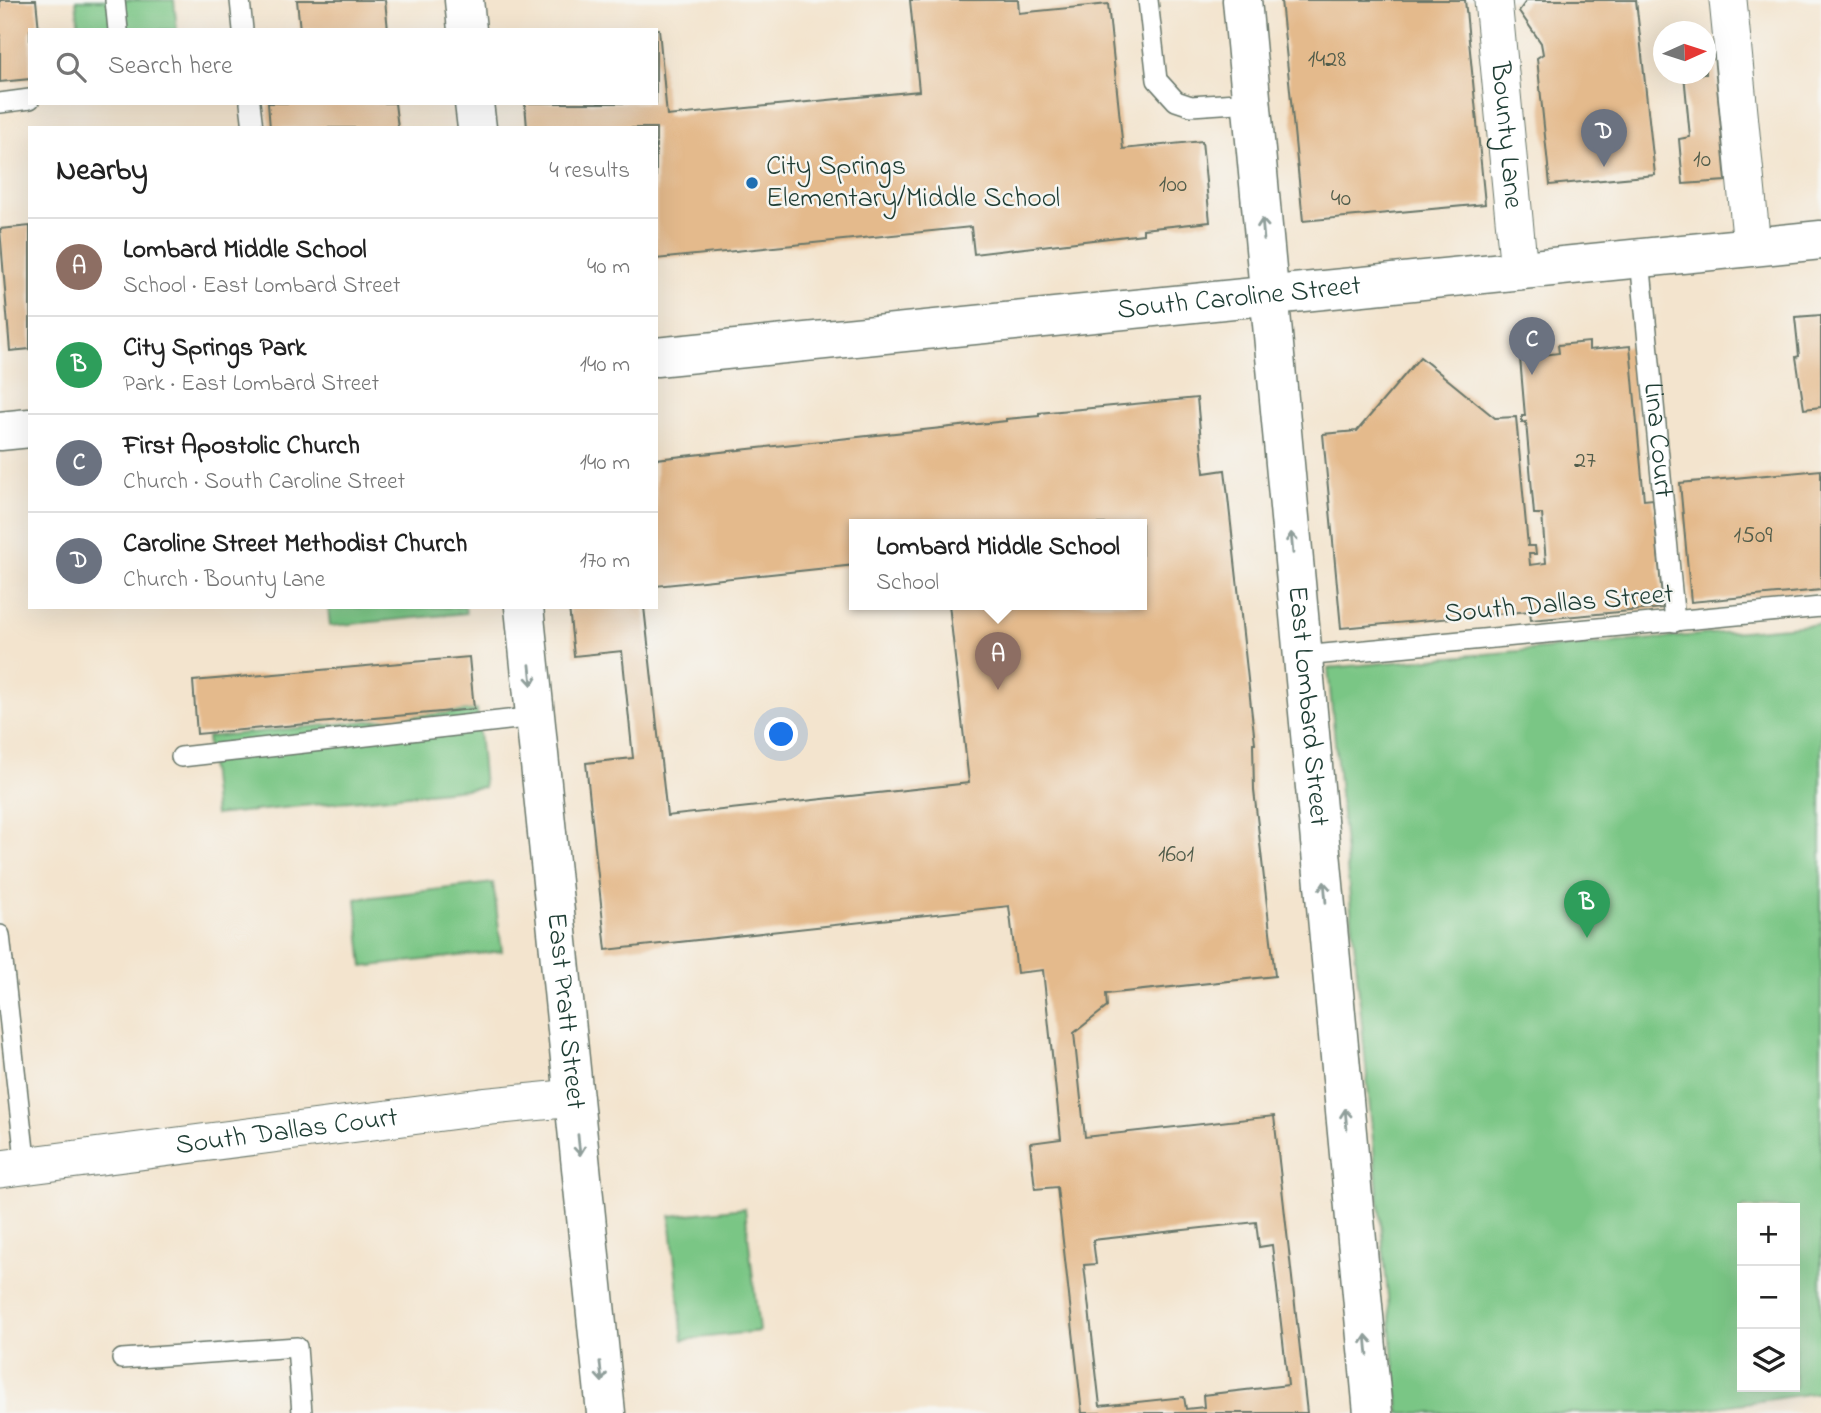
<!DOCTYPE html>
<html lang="en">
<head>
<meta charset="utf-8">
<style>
  :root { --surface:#fff; --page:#f2f2f2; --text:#222; --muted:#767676; --line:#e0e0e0; --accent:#ea580c }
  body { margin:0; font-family:"Indie Flower",sans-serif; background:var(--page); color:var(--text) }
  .controls { position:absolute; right:21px; bottom:21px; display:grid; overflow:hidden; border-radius:0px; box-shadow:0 7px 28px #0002 }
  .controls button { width:63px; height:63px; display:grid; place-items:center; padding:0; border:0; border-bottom:2px solid var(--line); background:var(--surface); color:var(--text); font:35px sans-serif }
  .compass { position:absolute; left:1653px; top:21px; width:63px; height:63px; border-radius:50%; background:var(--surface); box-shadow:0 7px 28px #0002; rotate:87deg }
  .you { position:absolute; left:782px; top:735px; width:24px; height:24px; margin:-18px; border:5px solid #fff; border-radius:50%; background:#1a73e8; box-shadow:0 0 0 10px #1a73e833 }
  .badge { display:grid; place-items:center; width:46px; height:46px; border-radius:50%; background:var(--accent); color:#fff; font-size:23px; font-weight:700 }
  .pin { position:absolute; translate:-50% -58px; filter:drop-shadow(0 2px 4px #0008) }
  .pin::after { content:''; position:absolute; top:37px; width:24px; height:21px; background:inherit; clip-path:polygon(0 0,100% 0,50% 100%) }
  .popup { position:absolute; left:849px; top:519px; width:298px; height:91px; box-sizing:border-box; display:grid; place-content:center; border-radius:0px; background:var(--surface); filter:drop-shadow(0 2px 5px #0005); font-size:23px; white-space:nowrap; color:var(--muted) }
  .popup b { font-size:26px; color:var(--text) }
  .popup::after { content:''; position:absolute; left:50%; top:100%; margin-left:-14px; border:14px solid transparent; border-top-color:var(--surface) }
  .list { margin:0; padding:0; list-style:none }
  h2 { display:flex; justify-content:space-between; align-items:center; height:91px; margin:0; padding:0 28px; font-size:30px }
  h2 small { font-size:23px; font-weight:400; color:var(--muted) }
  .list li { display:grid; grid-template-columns:46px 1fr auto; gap:21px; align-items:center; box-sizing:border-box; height:98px; padding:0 28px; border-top:2px solid var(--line) }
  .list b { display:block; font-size:26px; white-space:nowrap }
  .list p { margin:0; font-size:23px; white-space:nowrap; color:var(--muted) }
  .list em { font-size:23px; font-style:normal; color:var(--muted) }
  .icon { flex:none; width:38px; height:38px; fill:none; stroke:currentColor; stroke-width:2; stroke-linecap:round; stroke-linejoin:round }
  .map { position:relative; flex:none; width:1821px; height:1413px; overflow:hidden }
  .search { position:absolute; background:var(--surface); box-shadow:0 7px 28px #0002; left:28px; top:28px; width:630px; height:77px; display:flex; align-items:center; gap:18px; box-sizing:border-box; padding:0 24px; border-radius:0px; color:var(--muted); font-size:26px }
  .panel { position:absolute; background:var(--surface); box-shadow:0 7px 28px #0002; left:28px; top:126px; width:630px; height:483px; border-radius:0px }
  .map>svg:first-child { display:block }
  .green { fill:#7ac685; stroke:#4c825c; stroke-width:2; fill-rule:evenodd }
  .building { fill:#e4ba8c; fill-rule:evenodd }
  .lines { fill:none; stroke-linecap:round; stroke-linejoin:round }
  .service-casing { stroke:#69776a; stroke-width:22 }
  .minor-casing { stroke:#69776a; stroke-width:39 }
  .tertiary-casing { stroke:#69776a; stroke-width:41 }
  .secondary-casing { stroke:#69776a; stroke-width:41 }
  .service { stroke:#fff; stroke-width:19 }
  .minor { stroke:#fff; stroke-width:37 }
  .tertiary { stroke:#fff; stroke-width:38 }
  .secondary { stroke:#fff; stroke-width:38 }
  .oneway { stroke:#8f9e9a }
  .poi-dot { fill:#1f6fb2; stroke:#f6f6f2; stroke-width:2.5 }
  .labels { text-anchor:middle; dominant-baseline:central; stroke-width:5; stroke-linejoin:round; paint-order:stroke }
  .number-label { font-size:24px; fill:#505c4a }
  .street-label { font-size:28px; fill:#1f3d34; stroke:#f6f6f2 }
  .poi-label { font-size:28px; fill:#1f3d34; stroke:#f6f6f2; text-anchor:start }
</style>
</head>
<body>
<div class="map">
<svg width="1821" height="1413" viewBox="0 0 1821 1413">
  <rect width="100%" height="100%" fill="#f6f6f2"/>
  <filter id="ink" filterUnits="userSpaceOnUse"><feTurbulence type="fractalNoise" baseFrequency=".0143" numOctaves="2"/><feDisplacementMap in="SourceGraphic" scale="14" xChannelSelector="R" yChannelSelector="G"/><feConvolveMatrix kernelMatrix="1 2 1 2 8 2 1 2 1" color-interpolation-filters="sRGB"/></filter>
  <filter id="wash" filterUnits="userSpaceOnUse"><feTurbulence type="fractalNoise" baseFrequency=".00686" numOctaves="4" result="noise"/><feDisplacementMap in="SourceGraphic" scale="28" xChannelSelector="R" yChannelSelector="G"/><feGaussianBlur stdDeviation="1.57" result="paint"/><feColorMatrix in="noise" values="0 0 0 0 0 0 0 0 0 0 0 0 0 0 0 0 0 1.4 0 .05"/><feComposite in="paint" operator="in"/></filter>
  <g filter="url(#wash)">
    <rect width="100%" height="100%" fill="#f3e4ce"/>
    <path class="green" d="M 76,0 L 174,0 L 177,30 L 79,30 Z
      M 328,607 L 465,607 L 466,613 L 330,626 Z
      M 1821,624 L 1821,1392 L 1676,1413 L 1399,1413 L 1328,668 ZM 1742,1208 L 1795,1208 L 1795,1387 L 1742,1387 Z
      M 477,710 L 484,787 L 215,815 L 207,737 Z
      M 493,883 L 502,951 L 363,967 L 356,899 Z
      M 745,1208 L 759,1331 L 683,1340 L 670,1216 Z"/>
    <g id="blocks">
      <path class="building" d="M 0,0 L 36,0 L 39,30 L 30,30 L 30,79 L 0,82 Z
        M 297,0 L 385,0 L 388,30 L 300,30 Z
        M 910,0 L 1018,0 L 1019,13 L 1108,4 L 1123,149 L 1202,141 L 1210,222 L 1143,229 L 1143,234 L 974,254 L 971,227 L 656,259 L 656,128 L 527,128 L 525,103 L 656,103 L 656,29 L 659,29 L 667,116 L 919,91 Z
        M 1281,0 L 1465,0 L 1485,204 L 1303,221 Z
        M 1527,0 L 1636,0 L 1655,175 L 1550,185 L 1537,58 L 1543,54 L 1541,43 L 1519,11 Z
        M 1714,55 L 1726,181 L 1683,184 L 1679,139 L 1690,137 L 1684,74 L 1706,74 L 1706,57 Z
        M 268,103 L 395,103 L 398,128 L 270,128 Z
        M 30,226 L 30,349 L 10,351 L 0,229 Z
        M 1821,315 L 1821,407 L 1804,409 L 1796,357 L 1799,356 L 1795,317 Z
        M 1589,342 L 1589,350 L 1630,346 L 1644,500 L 1653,499 L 1663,608 L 1531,620 L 1530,611 L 1341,628 L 1323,434 L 1357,431 L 1420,357 L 1495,418 L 1516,417 L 1528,546 L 1535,546 L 1536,554 L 1529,554 L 1530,565 L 1546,563 L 1542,514 L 1534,514 L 1526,422 L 1522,423 L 1522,416 L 1525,416 L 1520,358 L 1559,353 L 1558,345 Z
        M 1197,398 L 1204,473 L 1225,470 L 1255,743 L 1253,743 L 1254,790 L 1275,976 L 1106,994 L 1107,1007 L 1074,1033 L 1085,1137 L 1274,1116 L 1307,1413 L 1082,1413 L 1057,1187 L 1035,1189 L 1030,1143 L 1061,1139 L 1043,970 L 1017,973 L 1009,906 L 606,950 L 586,763 L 633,758 L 622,651 L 574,656 L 569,607 L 644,607 L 667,816 L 969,783 L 949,604 L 1142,604 L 1142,524 L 855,524 L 855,565 L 656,586 L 656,459 L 1006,421 L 1006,419 L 1039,416 L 1039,413 ZM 1256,1222 L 1259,1247 L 1272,1245 L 1288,1385 L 1203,1395 L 1204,1407 L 1186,1409 L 1184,1397 L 1100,1406 L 1084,1265 L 1096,1264 L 1093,1240 Z
        M 1821,470 L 1821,590 L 1691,602 L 1680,483 Z
        M 469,657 L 474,709 L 197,734 L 193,681 Z"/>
    </g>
  </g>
  <g filter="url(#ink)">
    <use href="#blocks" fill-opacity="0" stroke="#69776a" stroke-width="2"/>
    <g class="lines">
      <g class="service-casing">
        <g id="service">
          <path d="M 115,0 L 118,30"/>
          <path d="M 240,0 L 243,30"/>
          <path d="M 1148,0 L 1157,80 L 1176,101 L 1191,106 L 1252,102"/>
          <path d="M 0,103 L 30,99"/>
          <path d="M 250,103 L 253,128"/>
          <path id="s1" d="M 1640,259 L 1675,622"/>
          <path d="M 1303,656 L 1821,607"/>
          <path d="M 181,757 L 535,717"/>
          <path d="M 0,935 L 26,1168"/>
          <path d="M 122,1359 L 297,1347 L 302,1413"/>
        </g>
      </g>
      <g class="minor-casing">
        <g id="minor">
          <path id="s2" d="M 1493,0 L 1519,271"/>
          <path d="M 1728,0 L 1752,247"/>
          <path id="s3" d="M 0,1169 L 481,1107 L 574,1098"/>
        </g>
      </g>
      <g class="tertiary-casing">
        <g id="tertiary">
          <path id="s4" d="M 656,357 L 1821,240"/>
          <path d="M 0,431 L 30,428"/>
        </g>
      </g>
      <g class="secondary-casing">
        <g id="secondary">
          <path d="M 464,0 L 467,30"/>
          <path id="s5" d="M 1242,0 L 1373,1413"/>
          <path d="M 474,103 L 477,128"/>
          <path id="s6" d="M 524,607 L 606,1413"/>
        </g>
      </g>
      <use href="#service" class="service"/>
      <use href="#minor" class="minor"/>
      <use href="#tertiary" class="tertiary"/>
      <use href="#secondary" class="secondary"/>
    </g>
    <defs><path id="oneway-shaft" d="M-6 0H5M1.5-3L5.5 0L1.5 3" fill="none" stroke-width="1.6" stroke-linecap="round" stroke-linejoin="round" transform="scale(1.75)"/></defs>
    <g class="oneway">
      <use href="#oneway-shaft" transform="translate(1263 229) rotate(-95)"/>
      <use href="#oneway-shaft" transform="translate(1292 543) rotate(-95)"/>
      <use href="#oneway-shaft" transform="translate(531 675) rotate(84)"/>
      <use href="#oneway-shaft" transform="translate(1325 892) rotate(-95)"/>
      <use href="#oneway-shaft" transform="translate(1346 1119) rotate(-95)"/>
      <use href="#oneway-shaft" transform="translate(579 1145) rotate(84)"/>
      <use href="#oneway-shaft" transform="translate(1367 1345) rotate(-95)"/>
      <use href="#oneway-shaft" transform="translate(601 1372) rotate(84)"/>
    </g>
  </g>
  <circle class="poi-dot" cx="752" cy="183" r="7"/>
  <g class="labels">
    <g class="number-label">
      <text x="1327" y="60">1428</text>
      <text x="1702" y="160">10</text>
      <text x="1173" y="185">100</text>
      <text x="1341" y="199">40</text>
      <text x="1585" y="461">27</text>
      <text x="1753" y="536">1509</text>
      <text x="1176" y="855">1601</text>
    </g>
    <g class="street-label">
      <text stroke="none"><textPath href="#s2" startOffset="136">Bounty Lane</textPath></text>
      <text stroke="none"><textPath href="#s4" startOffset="586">South Caroline Street</textPath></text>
      <text stroke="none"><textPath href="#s1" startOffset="182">Lina Court</textPath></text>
      <text transform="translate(1559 605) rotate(-5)">South Dallas Street</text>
      <text stroke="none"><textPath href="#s5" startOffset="709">East Lombard Street</textPath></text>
      <text stroke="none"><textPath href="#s6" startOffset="406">East Pratt Street</textPath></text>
      <text stroke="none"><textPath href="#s3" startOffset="289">South Dallas Court</textPath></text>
    </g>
    <g class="poi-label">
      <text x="766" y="167">City Springs<tspan x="766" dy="32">Elementary/Middle School</tspan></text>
    </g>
  </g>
</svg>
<div class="controls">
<button>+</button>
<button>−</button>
<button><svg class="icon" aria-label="layers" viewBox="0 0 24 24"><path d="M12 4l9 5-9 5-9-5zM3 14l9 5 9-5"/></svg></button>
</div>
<svg class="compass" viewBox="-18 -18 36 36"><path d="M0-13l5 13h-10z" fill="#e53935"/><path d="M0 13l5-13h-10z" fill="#767676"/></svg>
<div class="you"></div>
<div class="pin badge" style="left:998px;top:690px;background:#8d6e63">A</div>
<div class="popup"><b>Lombard Middle School</b>School</div>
<div class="pin badge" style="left:1587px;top:938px;background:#2e9e5b">B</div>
<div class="pin badge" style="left:1532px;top:375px;background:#6b7280">C</div>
<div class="pin badge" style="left:1604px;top:167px;background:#6b7280">D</div>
<div class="search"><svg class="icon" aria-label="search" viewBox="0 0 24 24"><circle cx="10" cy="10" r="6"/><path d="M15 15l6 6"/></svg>Search here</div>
<section class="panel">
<h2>Nearby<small>4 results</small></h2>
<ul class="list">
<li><span class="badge" style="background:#8d6e63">A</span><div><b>Lombard Middle School</b><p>School · East Lombard Street</p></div><em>40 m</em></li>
<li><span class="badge" style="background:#2e9e5b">B</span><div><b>City Springs Park</b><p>Park · East Lombard Street</p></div><em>140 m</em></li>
<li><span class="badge" style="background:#6b7280">C</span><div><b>First Apostolic Church</b><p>Church · South Caroline Street</p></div><em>140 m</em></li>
<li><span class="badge" style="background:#6b7280">D</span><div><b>Caroline Street Methodist Church</b><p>Church · Bounty Lane</p></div><em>170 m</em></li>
</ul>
</section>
</div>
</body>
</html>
